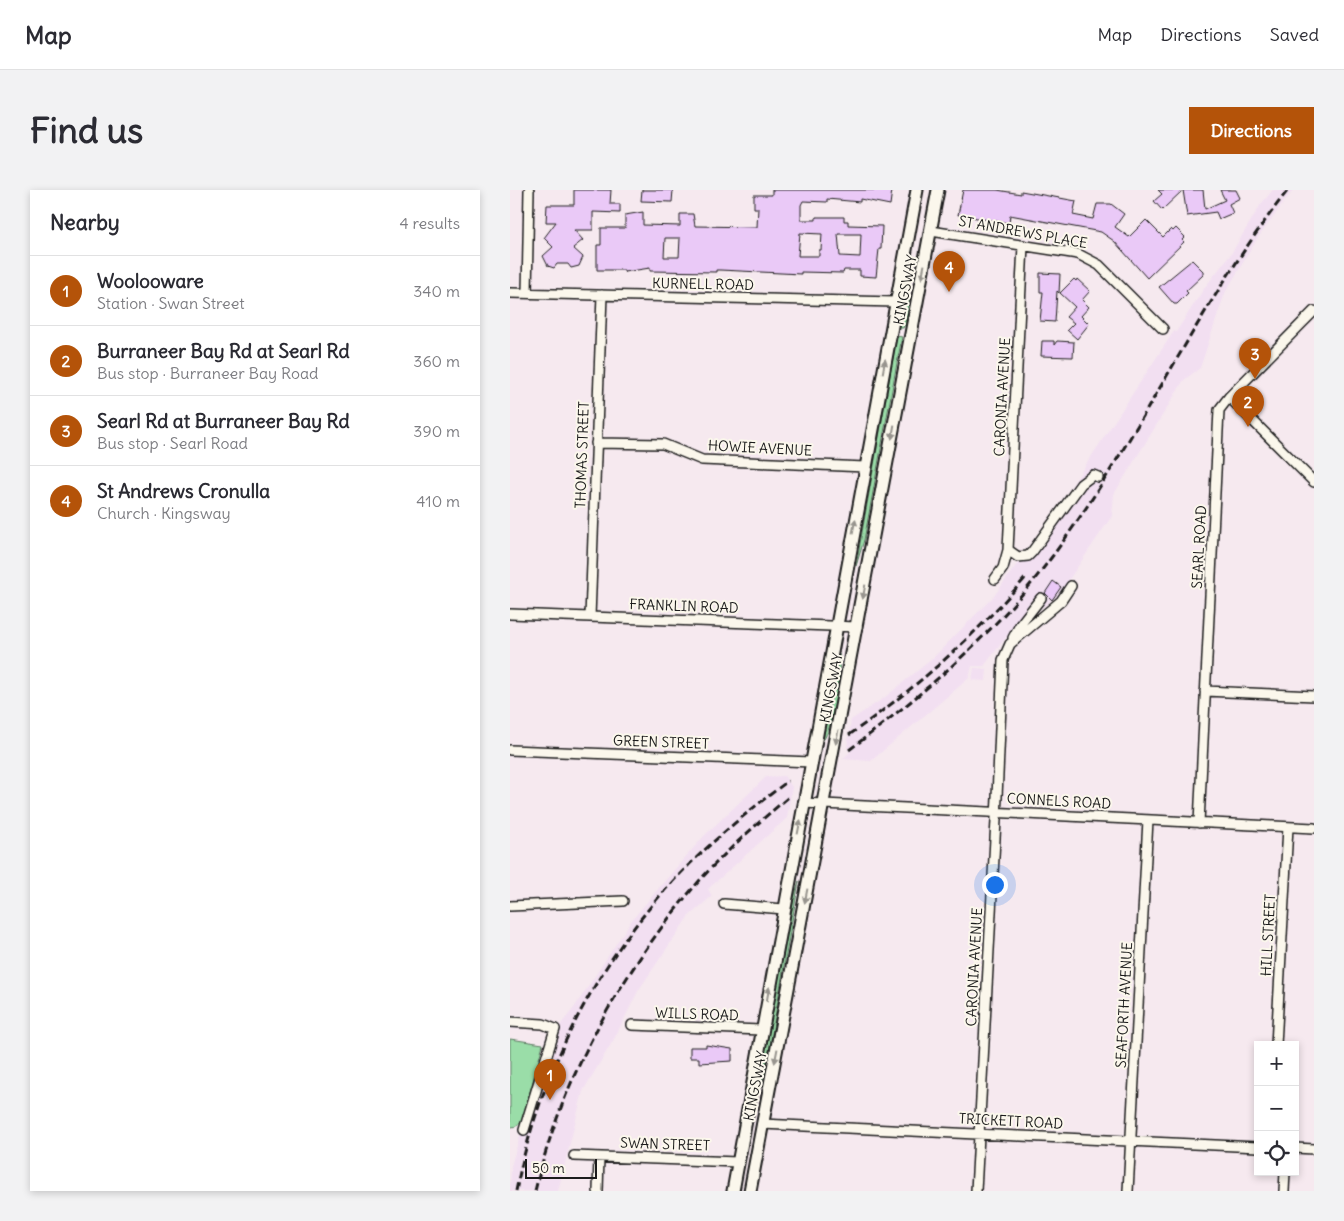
<!DOCTYPE html>
<html lang="en">
<head>
<meta charset="utf-8">
<style>
  :root { --surface:#fff; --page:#f2f2f3; --text:#2b2b33; --muted:#7c7c81; --line:#e1e1e2; --accent:#b45309 }
  body { margin:0; font-family:Delius,sans-serif; background:var(--page); color:var(--text) }
  .controls { position:absolute; right:15px; bottom:15px; display:grid; overflow:hidden; border-radius:0px; box-shadow:0 2px 8px #0003 }
  .controls button { width:45px; height:45px; display:grid; place-items:center; padding:0; border:0; border-bottom:1px solid var(--line); background:var(--surface); color:var(--text); font:25px sans-serif }
  .scale { position:absolute; left:15px; bottom:12px; width:72px; box-sizing:border-box; padding-left:5px; border:2px solid #1c1c1c; border-top:0; font-size:14px; line-height:18px; white-space:nowrap; color:#1c1c1c; -webkit-text-stroke:4px #fbf7ec; paint-order:stroke }
  .you { position:absolute; left:484px; top:694px; width:18px; height:18px; margin:-12px; border:4px solid #fff; border-radius:50%; background:#1a73e8; box-shadow:0 0 0 8px #1a73e833 }
  .badge { display:grid; place-items:center; width:32px; height:32px; border-radius:50%; background:var(--accent); color:#fff; font-size:16px; font-weight:700 }
  .pin { position:absolute; translate:-50% -41px; filter:drop-shadow(0 1px 2px #0008) }
  .pin::after { content:''; position:absolute; top:26px; width:18px; height:15px; background:inherit; clip-path:polygon(0 0,100% 0,50% 100%) }
  .list { margin:0; padding:0; list-style:none }
  h2 { display:flex; justify-content:space-between; align-items:center; height:65px; margin:0; padding:0 20px; font-size:21px }
  h2 small { font-size:16px; font-weight:400; color:var(--muted) }
  .list li { display:grid; grid-template-columns:32px 1fr auto; gap:15px; align-items:center; box-sizing:border-box; height:70px; padding:0 20px; border-top:1px solid var(--line) }
  .list b { display:block; font-size:19px; white-space:nowrap }
  .list p { margin:0; font-size:16px; white-space:nowrap; color:var(--muted) }
  .list em { font-size:16px; font-style:normal; color:var(--muted) }
  .icon { flex:none; width:28px; height:28px; fill:none; stroke:currentColor; stroke-width:2; stroke-linecap:round; stroke-linejoin:round }
  .map { position:relative; flex:none; width:804px; height:1001px; overflow:hidden; border-radius:0px }
  header { display:flex; align-items:center; gap:30px; box-sizing:border-box; height:70px; padding:0 25px; background:var(--surface); border-bottom:1px solid var(--line) }
  header strong { font-size:24px }
  nav { display:flex; gap:28px; margin-inline-start:auto; font-size:18px }
  .intro { display:flex; align-items:center; justify-content:space-between; box-sizing:border-box; height:120px; padding:0 30px }
  h1 { margin:0; font-size:35px }
  .button { padding:12px 22px; border-radius:0px; background:var(--accent); color:#fff; font-size:18px; font-weight:700 }
  main { display:flex; gap:30px; padding:0 30px }
  aside { flex:1; background:var(--surface); border-radius:0px; box-shadow:0 2px 8px #0003 }
  .map>svg:first-child { display:block }
  .built { fill:#f2dff1 }
  .green { fill:#9adda8; stroke:#5b7c62 }
  .building { fill:#eac9f7; stroke:#1c1c1c; fill-rule:evenodd }
  .lines { fill:none; stroke-linecap:round; stroke-linejoin:round }
  .minor-casing { stroke:#1c1c1c; stroke-width:12 }
  .major-casing { stroke:#1c1c1c; stroke-width:15 }
  .minor { stroke:#fbf7ec; stroke-width:9 }
  .major { stroke:#fbf7ec; stroke-width:11 }
  .rail { stroke:#1c1c1c; stroke-width:3; stroke-dasharray:8 4; stroke-linecap:butt }
  .oneway { fill:#97948e }
  .labels { text-anchor:middle; dominant-baseline:central; stroke-width:4; stroke-linejoin:round; paint-order:stroke }
  .street-label { font-size:14px; fill:#1c1c1c; stroke:#fbf7ec }
</style>
</head>
<body>
<header>
<strong>Map</strong>
<nav><a>Map</a><a>Directions</a><a>Saved</a></nav>
</header>
<div class="intro"><h1>Find us</h1><a class="button">Directions</a></div>
<main>
<aside>
<h2>Nearby<small>4 results</small></h2>
<ul class="list">
<li><span class="badge">1</span><div><b>Woolooware</b><p>Station · Swan Street</p></div><em>340 m</em></li>
<li><span class="badge">2</span><div><b>Burraneer Bay Rd at Searl Rd</b><p>Bus stop · Burraneer Bay Road</p></div><em>360 m</em></li>
<li><span class="badge">3</span><div><b>Searl Rd at Burraneer Bay Rd</b><p>Bus stop · Searl Road</p></div><em>390 m</em></li>
<li><span class="badge">4</span><div><b>St Andrews Cronulla</b><p>Church · Kingsway</p></div><em>410 m</em></li>
</ul>
</aside>
<div class="map">
<svg width="804" height="1001" viewBox="0 0 804 1001">
  <rect width="100%" height="100%" fill="#f6e9ef"/>
  <filter id="ink" filterUnits="userSpaceOnUse"><feTurbulence type="fractalNoise" baseFrequency=".02" numOctaves="2"/><feDisplacementMap in="SourceGraphic" scale="10" xChannelSelector="R" yChannelSelector="G"/><feConvolveMatrix kernelMatrix="1 2 1 2 8 2 1 2 1" color-interpolation-filters="sRGB"/></filter>
  <g filter="url(#ink)">
    <path class="built" d="M 763,0 L 783,0 L 747,49 L 715,103 L 690,178 L 674,190 L 604,304 L 602,326 L 547,407 L 504,437 L 474,476 L 462,476 L 459,488 L 361,571 L 333,569 L 340,562 L 337,557 L 341,530 L 374,508 L 422,469 L 484,406 L 546,320 L 664,141 L 666,142 L 695,97 L 721,64 L 751,14 Z
      M 464,478 L 477,479 L 476,491 L 462,490 Z
      M 274,586 L 282,597 L 277,628 L 198,699 L 202,706 L 178,727 L 128,801 L 104,849 L 73,901 L 48,1001 L 0,1001 L 1,976 L 39,849 L 64,818 L 121,731 L 165,679 L 194,646 L 256,587 Z"/>
    <path class="green" d="M 397,104 L 400,105 L 395,134 L 393,138 L 390,138 L 389,136 Z
      M 387,146 L 392,147 L 387,173 L 354,350 L 346,376 Z
      M 329,464 C 332,475 322,543 313,550 Z
      M 289,691 L 255,883 L 246,907 L 284,708 Z
      M 0,849 L 33,854 L 13,928 C 11,934 7,937 0,937 Z"/>
    <path class="building" d="M 64,0 L 101,0 L 100,14 L 110,14 L 110,23 L 83,22 L 83,40 L 64,40 L 73,50 L 63,58 L 73,67 L 69,76 L 61,78 L 58,74 L 47,74 L 44,78 L 38,76 L 33,66 L 43,57 L 34,48 L 46,32 L 36,32 L 37,15 L 64,15 Z
      M 132,0 L 163,0 L 162,12 L 131,11 Z
      M 262,0 L 382,0 L 380,15 L 350,9 L 350,12 L 317,9 L 317,12 L 293,11 L 291,15 L 291,30 L 306,30 L 306,27 L 334,27 L 334,31 L 338,31 L 338,35 L 372,36 L 371,59 L 369,59 L 366,87 L 350,86 L 350,80 L 334,80 L 333,83 L 291,82 L 291,84 L 210,80 L 206,80 L 206,82 L 140,81 L 140,78 L 114,82 L 114,80 L 87,80 L 87,55 L 91,55 L 91,38 L 115,38 L 115,25 L 133,22 L 133,35 L 170,36 L 170,24 L 183,24 L 185,36 L 247,37 L 248,18 L 244,18 L 244,5 L 262,5 ZM 290,43 L 312,44 L 311,60 L 309,60 L 309,66 L 288,66 ZM 328,44 L 351,44 L 350,67 L 330,66 ZM 155,48 L 170,48 L 169,67 L 154,67 Z
      M 453,0 L 487,0 L 511,4 L 511,1 L 566,11 L 563,25 L 583,29 L 587,14 L 601,14 L 614,24 L 605,37 L 619,47 L 636,30 L 653,47 L 661,39 L 663,41 L 666,38 L 675,47 L 672,50 L 674,52 L 637,88 L 604,51 L 591,42 L 500,25 L 499,33 L 448,25 Z
      M 648,0 L 693,0 L 695,19 L 715,10 L 710,0 L 726,0 L 730,8 L 719,14 L 723,23 L 709,29 L 706,22 L 677,26 L 673,0 L 652,20 L 644,11 L 652,4 Z
      M 682,70 L 693,81 L 693,85 L 676,101 L 678,103 L 667,114 L 664,114 L 649,97 Z
      M 530,83 L 550,84 L 549,103 L 547,101 L 545,132 L 530,131 L 533,102 L 530,102 Z
      M 564,89 L 566,91 L 567,89 L 580,101 L 572,110 L 579,117 L 571,126 L 579,134 L 567,149 L 557,140 L 564,133 L 556,127 L 565,117 L 550,103 Z
      M 532,151 L 544,151 L 544,155 L 547,151 L 564,152 L 563,167 L 531,166 Z
      M 543,391 L 551,397 L 542,410 L 535,403 Z
      M 196,855 L 222,859 L 222,871 L 189,873 L 189,868 L 180,868 L 180,857 L 196,857 Z"/>
    <g class="lines">
      <g class="minor-casing">
        <path id="minor" d="M 421,41 L 568,64 L 589,75 L 653,139
          M 0,103 L 386,112
          M 17,103 L 19,0
          M 719,207 L 804,292
          M 86,253 L 153,254 L 192,270 L 355,277
          M 498,360 L 508,367 L 518,366 L 522,362 L 571,294 L 583,285 L 588,287
          M 485,389 L 493,378 L 498,360 L 513,55
          M 0,424 L 347,437
          M 80,427 L 92,105
          M 503,448 L 510,435 L 531,408
          M 695,501 L 804,506
          M 0,560 L 301,572
          M 293,613 L 804,638
          M 689,633 L 709,220 L 719,207 L 804,121
          M 214,714 L 274,719
          M 0,716 L 113,711
          M 0,832 L 33,834 L 45,839 L 14,940
          M 122,835 L 251,840
          M 766,855 L 778,637
          M 252,934 L 748,957
          M 785,958 L 804,959
          M 64,966 L 228,972
          M 88,1001 L 89,967
          M 466,1001 L 486,630 L 493,470 L 500,454 L 551,411 L 561,396
          M 618,1001 L 638,630
          M 774,1001 L 775,982"/>
      </g>
      <g class="major-casing">
        <path id="major" d="M 223,1001 L 407,0
          M 240,1001 L 428,0"/>
      </g>
      <use href="#minor" class="minor"/>
      <use href="#major" class="major"/>
      <path class="rail" d="M 339,545 C 405,499 464,447 517,386
        M 339,560 C 413,504 485,444 541,368 C 628,251 688,115 778,0
        M 6,1001 C 30,878 94,756 185,669 C 214,641 246,615 278,591
        M 25,1001 C 53,885 112,780 190,690 C 218,659 249,632 281,605"/>
    </g>
    <defs><path id="oneway-solid" d="M-6-.8H1V-3.2L6.5 0L1 3.2V.8H-6Z" transform="scale(1.25)"/></defs>
    <g class="oneway">
      <use href="#oneway-solid" transform="translate(413 82) rotate(101)"/>
      <use href="#oneway-solid" transform="translate(374 176) rotate(-80)"/>
      <use href="#oneway-solid" transform="translate(383 242) rotate(100)"/>
      <use href="#oneway-solid" transform="translate(344 336) rotate(-79)"/>
      <use href="#oneway-solid" transform="translate(354 402) rotate(100)"/>
      <use href="#oneway-solid" transform="translate(327 547) rotate(101)"/>
      <use href="#oneway-solid" transform="translate(289 637) rotate(-79)"/>
      <use href="#oneway-solid" transform="translate(296 706) rotate(101)"/>
      <use href="#oneway-solid" transform="translate(258 804) rotate(-80)"/>
      <use href="#oneway-solid" transform="translate(266 866) rotate(101)"/>
    </g>
  </g>
  <g class="labels">
    <g class="street-label">
      <text transform="translate(513 42) rotate(10)">ST ANDREWS PLACE</text>
      <text transform="translate(193 94) rotate(1)">KURNELL ROAD</text>
      <text transform="translate(395 100) rotate(-79)">KINGSWAY</text>
      <text transform="translate(492 207) rotate(-87)">CARONIA AVENUE</text>
      <text transform="translate(250 258) rotate(3)">HOWIE AVENUE</text>
      <text transform="translate(72 265) rotate(-88)">THOMAS STREET</text>
      <text transform="translate(689 357) rotate(-87)">SEARL ROAD</text>
      <text transform="translate(174 416) rotate(2)">FRANKLIN ROAD</text>
      <text transform="translate(321 498) rotate(-79)">KINGSWAY</text>
      <text transform="translate(151 552) rotate(2)">GREEN STREET</text>
      <text transform="translate(549 611) rotate(3)">CONNELS ROAD</text>
      <text transform="translate(758 745) rotate(-87)">HILL STREET</text>
      <text transform="translate(464 777) rotate(-87)">CARONIA AVENUE</text>
      <text transform="translate(614 815) rotate(-87)">SEAFORTH AVENUE</text>
      <text transform="translate(187 824) rotate(2)">WILLS ROAD</text>
      <text transform="translate(245 896) rotate(-79)">KINGSWAY</text>
      <text transform="translate(501 931) rotate(3)">TRICKETT ROAD</text>
      <text transform="translate(155 954) rotate(2)">SWAN STREET</text>
    </g>
  </g>
</svg>
<div class="controls">
<button>+</button>
<button>−</button>
<button><svg class="icon" aria-label="locate" viewBox="0 0 24 24"><circle cx="12" cy="12" r="6"/><path d="M12 2v4M12 18v4M2 12h4M18 12h4"/></svg></button>
</div>
<div class="scale">50 m</div>
<div class="you"></div>
<div class="pin badge" style="left:40px;top:910px">1</div>
<div class="pin badge" style="left:738px;top:237px">2</div>
<div class="pin badge" style="left:745px;top:189px">3</div>
<div class="pin badge" style="left:439px;top:102px">4</div>
</div>
</main>
</body>
</html>
